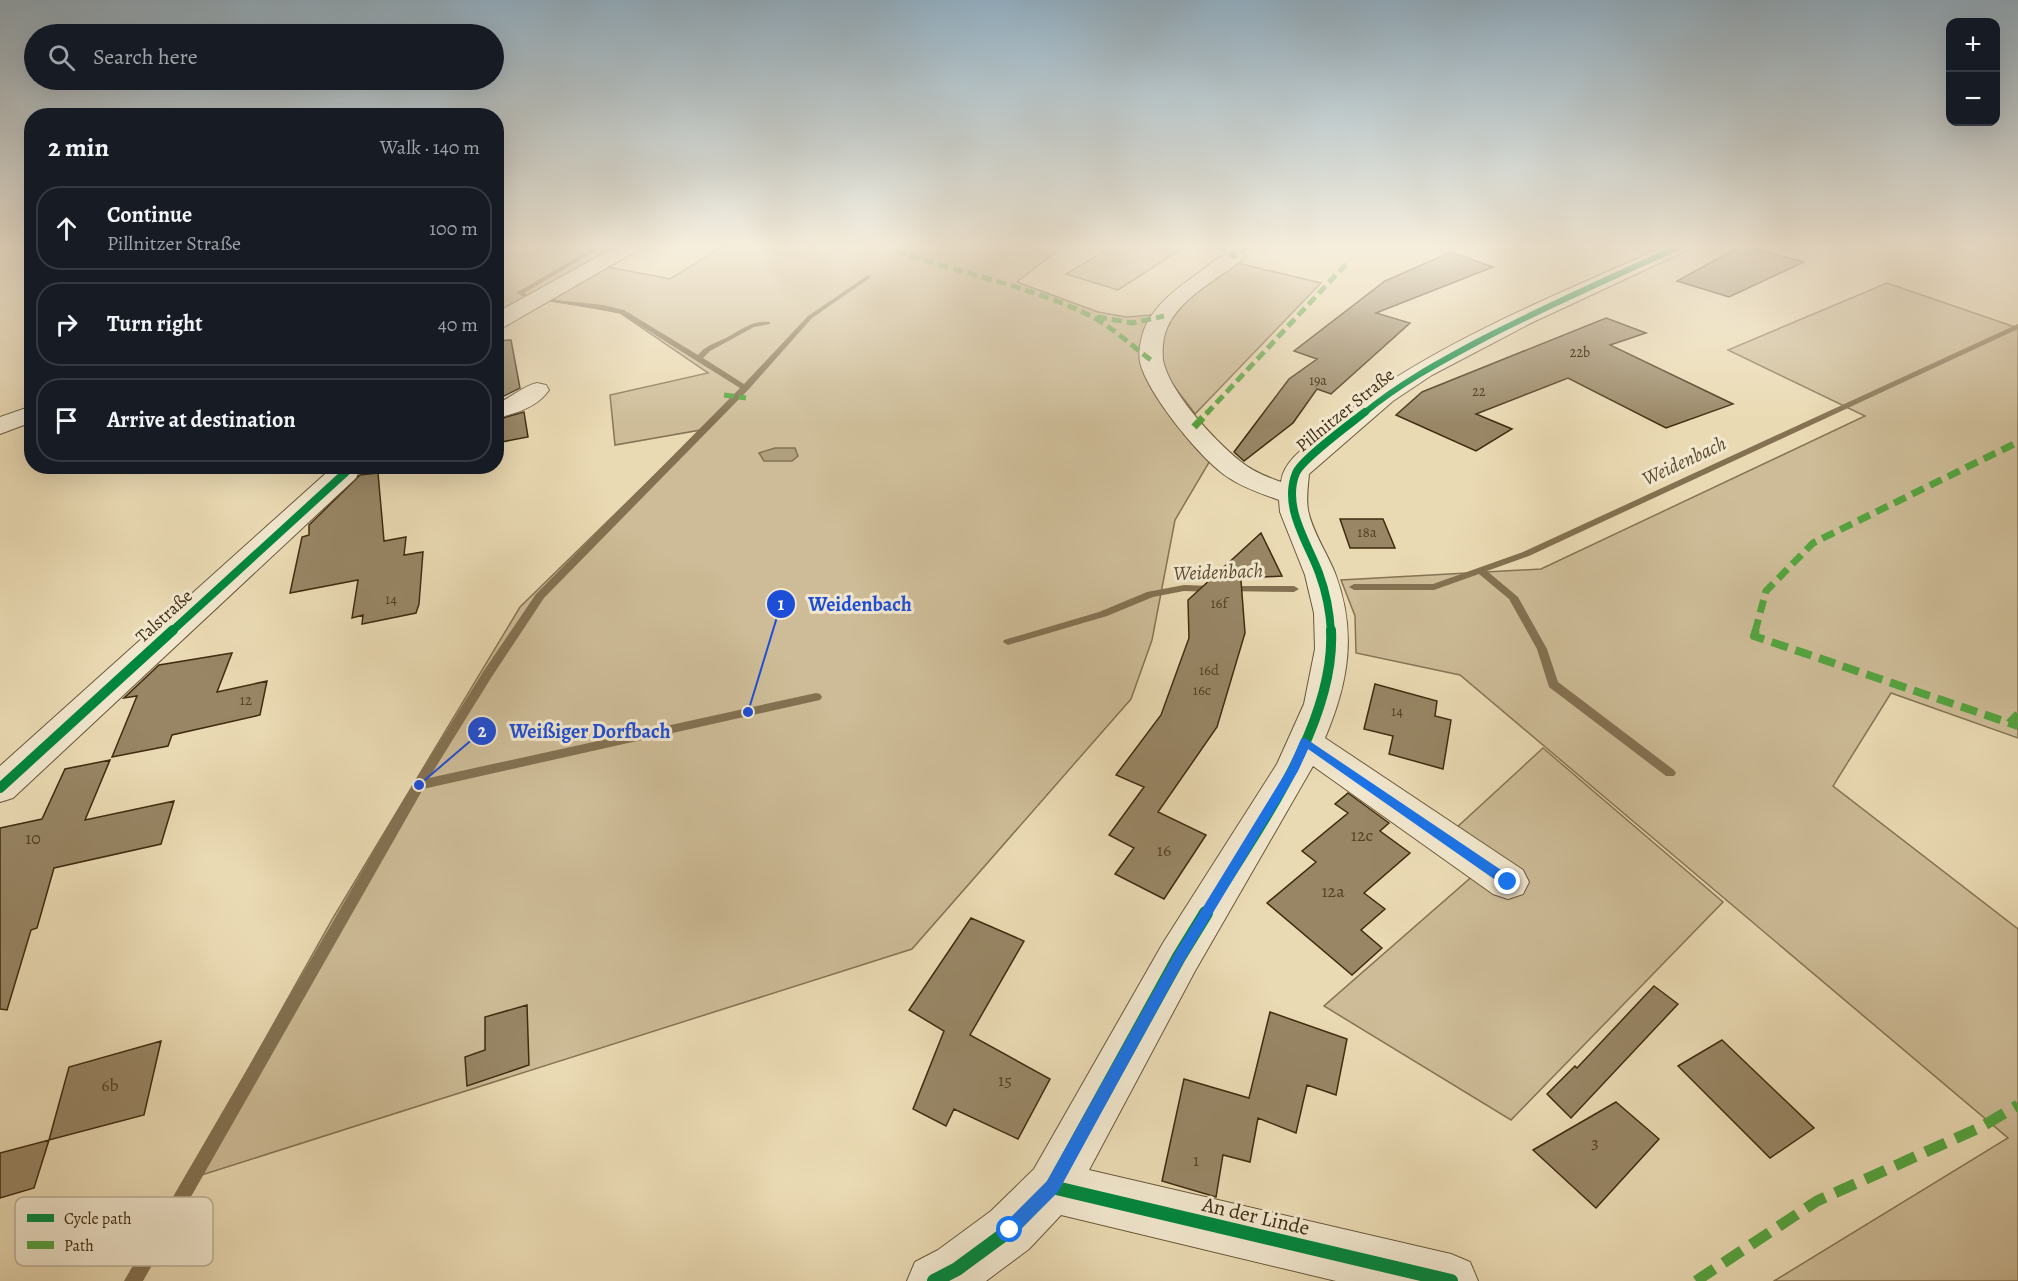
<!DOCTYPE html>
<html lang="en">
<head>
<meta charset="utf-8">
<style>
  :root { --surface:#171b24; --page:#242831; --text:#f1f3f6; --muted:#9ea1a6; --line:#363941 }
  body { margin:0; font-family:Alegreya,serif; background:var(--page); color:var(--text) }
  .controls { position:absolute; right:18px; top:18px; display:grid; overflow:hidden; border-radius:12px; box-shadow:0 6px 24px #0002 }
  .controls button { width:54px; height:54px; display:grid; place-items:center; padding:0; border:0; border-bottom:2px solid var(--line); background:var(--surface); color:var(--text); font:30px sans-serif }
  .stop { position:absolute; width:18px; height:18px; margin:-14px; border:4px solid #1a73e8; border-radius:50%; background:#fff }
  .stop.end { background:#1a73e8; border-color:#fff; box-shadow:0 2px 6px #0008 }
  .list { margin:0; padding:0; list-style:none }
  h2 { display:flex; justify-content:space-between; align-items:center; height:78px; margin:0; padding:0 24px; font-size:26px }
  h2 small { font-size:20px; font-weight:400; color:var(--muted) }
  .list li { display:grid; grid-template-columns:39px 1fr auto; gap:18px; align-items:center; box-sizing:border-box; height:84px; margin:0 12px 12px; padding:0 12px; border:2px solid var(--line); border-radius:24px }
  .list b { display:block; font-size:22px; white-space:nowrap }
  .list p { margin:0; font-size:20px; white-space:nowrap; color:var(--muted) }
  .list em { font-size:20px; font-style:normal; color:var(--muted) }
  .icon { flex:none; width:33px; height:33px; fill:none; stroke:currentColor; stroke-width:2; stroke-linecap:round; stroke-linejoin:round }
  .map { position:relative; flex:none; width:2018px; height:1281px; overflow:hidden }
  .search { position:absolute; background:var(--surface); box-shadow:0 6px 24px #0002; left:24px; top:24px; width:480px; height:66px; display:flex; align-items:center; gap:15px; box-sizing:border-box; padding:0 21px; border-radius:33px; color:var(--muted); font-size:22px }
  .panel { position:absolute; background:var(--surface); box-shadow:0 6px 24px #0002; left:24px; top:108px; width:480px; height:366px; border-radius:24px }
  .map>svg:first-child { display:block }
  .green { fill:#cdbc97; stroke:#867454; stroke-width:1.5 }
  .water { fill:#b09f7c; stroke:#837151; stroke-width:1.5 }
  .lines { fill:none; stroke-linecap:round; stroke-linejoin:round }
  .stream { fill:#837151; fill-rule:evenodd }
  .building { fill:#988665; stroke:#3f2c10; stroke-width:1.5 }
  .minor-casing { stroke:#6a5839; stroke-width:2 }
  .minor { fill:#f1e7ce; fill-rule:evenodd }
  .quiet-far3 { stroke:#54a43f; stroke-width:5; stroke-dasharray:10 5; stroke-linecap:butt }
  .quiet-far2 { stroke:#54a43f; stroke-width:7; stroke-dasharray:13 7; stroke-linecap:butt }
  .quiet-far1 { stroke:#54a43f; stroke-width:8; stroke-dasharray:17 8; stroke-linecap:butt }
  .quiet { stroke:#54a43f; stroke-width:11; stroke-dasharray:22 11; stroke-linecap:butt }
  .cycleway-far3-casing { stroke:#f1e7ce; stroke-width:8 }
  .cycleway-far2-casing { stroke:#f1e7ce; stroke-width:10 }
  .cycleway-far1-casing { stroke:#f1e7ce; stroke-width:14 }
  .cycleway-casing { stroke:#f1e7ce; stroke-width:17 }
  .cycleway-far3 { stroke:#00873e; stroke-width:6 }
  .cycleway-far2 { stroke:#00873e; stroke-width:8 }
  .cycleway-far1 { stroke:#00873e; stroke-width:10 }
  .cycleway { stroke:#00873e; stroke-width:14 }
  .route { fill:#1a73e8 }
  .labels { text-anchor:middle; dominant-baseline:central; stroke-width:6; stroke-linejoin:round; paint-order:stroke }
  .far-number-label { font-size:14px; fill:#554225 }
  .number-label { font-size:15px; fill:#554225 }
  .street-label { font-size:18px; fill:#3f2c10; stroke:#f1e7ce }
  .near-number-label { font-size:18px; fill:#554225 }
  .water-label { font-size:20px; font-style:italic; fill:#5b492b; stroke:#f1e7ce }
  .near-street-label { font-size:21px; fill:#3f2c10; stroke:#f1e7ce }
  .key { fill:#f1e7ce; stroke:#bcaf95; stroke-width:1.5 }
  .key-label { font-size:16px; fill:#3f2c10 }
  .leader { fill:none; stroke:#1d4ed8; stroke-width:2 }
  .callout-dot { fill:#1d4ed8; stroke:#f1e7ce; stroke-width:2 }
  .mark-label { font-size:18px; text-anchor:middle; font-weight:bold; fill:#fff }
  .callout-label { font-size:20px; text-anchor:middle; font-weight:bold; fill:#1d4ed8; stroke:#f1e7ce; stroke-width:6; stroke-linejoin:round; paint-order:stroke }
</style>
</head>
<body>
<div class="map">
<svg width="2018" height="1281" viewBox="0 0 2018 1281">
  <rect width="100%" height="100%" fill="#eadab3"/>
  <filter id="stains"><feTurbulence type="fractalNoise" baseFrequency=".00333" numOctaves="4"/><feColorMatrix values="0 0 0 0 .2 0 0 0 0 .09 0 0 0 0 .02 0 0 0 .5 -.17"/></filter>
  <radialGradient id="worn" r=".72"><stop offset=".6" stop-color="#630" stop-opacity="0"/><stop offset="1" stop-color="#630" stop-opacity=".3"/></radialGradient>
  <path class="green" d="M 497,245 L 627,245 L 497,317 Z
    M 725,245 L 1064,245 L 1017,282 L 1098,312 L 1126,317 L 1151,315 L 1143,332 L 1211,459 L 1175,520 L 1152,640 L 1131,699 L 912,949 L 186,1180 L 333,918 L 520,607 L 701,430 L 615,445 L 610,395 L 708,373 L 620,313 L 548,299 L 603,266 L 670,279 Z
    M 1115,245 L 1168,245 L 1183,248 L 1118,290 L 1066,274 Z
    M 1237,263 L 1321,283 L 1195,414 C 1184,398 1165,379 1162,359 C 1153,313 1206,286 1237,263 Z
    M 1887,283 L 2018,328 L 2018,738 L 1891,693 L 1833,786 L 2018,929 L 2018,1281 L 1774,1281 L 2008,1138 L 1460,675 L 1356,653 L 1355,616 L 1341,580 L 1541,569 L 1865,416 L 1728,350 Z
    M 1543,748 L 1723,902 L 1511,1120 L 1324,1006 L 1476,873 L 1454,830 Z"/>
  <path class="water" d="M 775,448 L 795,448 L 798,456 L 792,461 L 764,461 L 759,453 Z"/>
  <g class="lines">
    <path class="stream" d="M 598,245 L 605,245 L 524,293 L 527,294 L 527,296 L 523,296 L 516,293 Z
      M 942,245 L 949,245 L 946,247 Z
      M 868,275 L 871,277 L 870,278 L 812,318 L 748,390 L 544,598 L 491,678 L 429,778 L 816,693 L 820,694 L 822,697 L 820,700 L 423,789 L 143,1281 L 124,1281 L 403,801 L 483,672 L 536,594 L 740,388 L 620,313 L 546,301 L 546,299 L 603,305 L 624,310 L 698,355 C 705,346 715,343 726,338 C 741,330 752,320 770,322 L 770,324 L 754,327 L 710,351 L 703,358 L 744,384 L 808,316 Z
      M 2018,324 L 2018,329 L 1529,556 L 1487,571 L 1518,597 L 1547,649 L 1558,682 L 1674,770 L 1676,773 L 1674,776 L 1666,776 L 1549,687 L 1537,649 L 1509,599 L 1479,574 L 1434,590 L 1354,590 L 1349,587 L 1354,584 L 1433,584 L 1523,552 Z
      M 1184,585 L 1213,586 L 1218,589 L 1213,592 L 1184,591 L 1153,597 L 1107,616 L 1008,645 L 1003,642 L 1004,640 L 1099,612 L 1147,592 Z
      M 1228,586 L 1294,586 L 1299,589 L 1294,592 L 1224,591 L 1223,589 Z"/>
  </g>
  <path class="building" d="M 1743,245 L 1804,262 L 1729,297 L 1677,281 Z
    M 1451,252 L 1493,267 L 1376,313 L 1410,323 L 1331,394 L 1317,389 L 1293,423 L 1244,461 L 1234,452 L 1289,379 L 1317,359 L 1294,351 L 1385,281 Z
    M 1606,318 L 1646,333 L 1610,345 L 1733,404 L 1666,428 L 1568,378 L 1476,414 L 1512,429 L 1476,451 L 1396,415 L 1422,392 Z
    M 511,340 L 520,388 L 496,400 L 496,341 Z
    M 524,412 L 528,437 L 496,443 L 496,420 Z
    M 378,473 L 384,541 L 406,537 L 404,555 L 423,552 L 419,604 L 416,613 L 362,624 L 363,615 L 352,618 L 358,580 L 290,593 L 302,537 L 309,535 L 309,525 L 360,475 Z
    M 1340,519 L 1383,519 L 1395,548 L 1350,548 Z
    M 1261,533 L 1282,576 L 1245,578 L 1240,568 L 1245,633 L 1217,727 L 1158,812 L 1206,835 L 1164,899 L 1115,874 L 1134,848 L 1109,835 L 1144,787 L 1116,775 L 1161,715 L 1189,638 L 1188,600 Z
    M 232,653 L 217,692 L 267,681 L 260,715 L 172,735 L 168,746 L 112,757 L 137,696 L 124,698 L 159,665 Z
    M 1375,684 L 1437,701 L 1435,716 L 1451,720 L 1443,769 L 1389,754 L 1393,736 L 1364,729 Z
    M 110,760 L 85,820 L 174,801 L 161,844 L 54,868 L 37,928 L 31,930 L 7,1010 L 0,1009 L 0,828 L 42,819 L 65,769 Z
    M 1348,793 L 1389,823 L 1380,831 L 1410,853 L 1364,893 L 1385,909 L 1361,930 L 1382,948 L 1352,975 L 1267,903 L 1316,862 L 1302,851 L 1348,813 L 1335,804 Z
    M 971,918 L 1024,941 L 970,1035 L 1050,1079 L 1018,1139 L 954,1109 L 946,1126 L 913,1109 L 944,1031 L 909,1010 Z
    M 1654,986 L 1678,1004 L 1571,1118 L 1547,1094 L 1575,1066 L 1577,1068 Z
    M 527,1005 L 529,1065 L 467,1086 L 465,1057 L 485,1050 L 485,1017 Z
    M 1270,1012 L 1347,1039 L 1336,1095 L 1307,1085 L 1296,1133 L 1258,1118 L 1250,1162 L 1223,1155 L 1216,1197 L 1162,1181 L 1184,1079 L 1249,1098 Z
    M 1722,1040 L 1814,1128 L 1770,1158 L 1678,1066 Z
    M 161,1041 L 144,1115 L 49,1140 L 69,1067 Z
    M 1616,1102 L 1659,1139 L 1596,1208 L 1533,1150 Z
    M 49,1140 L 34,1188 L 0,1198 L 0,1153 Z"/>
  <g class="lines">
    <g class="minor-casing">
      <path id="minor" d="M 619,245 L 637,245 L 639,247 L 636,251 L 504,327 L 496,328 L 496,313 Z
        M 1668,245 L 1693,245 L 1690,249 L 1531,323 L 1432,375 L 1393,401 L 1309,474 C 1308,486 1306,498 1308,510 C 1312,531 1327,553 1335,573 C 1357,631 1349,682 1325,738 L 1523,870 L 1529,882 L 1523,894 L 1508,899 L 1493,894 L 1313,766 L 1195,971 L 1089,1170 L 1451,1254 L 1470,1262 L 1478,1281 L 1336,1281 L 1061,1215 L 1029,1249 L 986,1281 L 907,1281 L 915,1262 L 938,1250 L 991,1211 L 1034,1169 L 1163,943 L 1277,764 L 1304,704 L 1315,649 L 1314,613 L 1305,575 L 1280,512 L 1279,500 C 1262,494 1244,488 1229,478 C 1201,460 1147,393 1140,362 C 1138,352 1141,338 1144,330 C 1153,306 1177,288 1197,274 C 1210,265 1225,249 1241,253 L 1244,257 L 1241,261 C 1216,280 1180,298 1167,328 C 1163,337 1162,351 1163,360 C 1169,392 1215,441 1240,461 C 1252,471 1267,477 1281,482 C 1284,459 1308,445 1325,432 C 1342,418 1359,401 1378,389 C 1468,329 1570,289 1668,245 Z
        M 537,383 L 546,385 L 549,390 C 538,407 515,414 496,418 L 496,403 C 511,399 522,386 537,383 Z
        M 32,406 L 32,422 L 0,434 L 0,417 Z
        M 334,466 L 361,466 L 356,478 L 13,798 L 0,802 L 0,766 Z"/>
    </g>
    <use href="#minor" class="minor"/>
    <path class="quiet-far3" d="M 882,245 C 949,272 1023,283 1087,314 C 1110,325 1131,345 1151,360
      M 1217,245 L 1234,257 L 1250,245
      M 629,247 L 633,245
      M 1097,317 L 1133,323 L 1164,316
      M 724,395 L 746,398
      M 1206,414 L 1349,261"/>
    <path class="quiet-far2" d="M 1194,427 L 1208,412
      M 1755,632 L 1766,591 L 1813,543 L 2018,442"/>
    <path class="quiet-far1" d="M 1756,630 L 1754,636 L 2018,726
      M 2009,723 L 2018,714"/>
    <path class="quiet" d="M 1696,1281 L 1817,1201 L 1981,1127 L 2018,1105"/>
    <g class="cycleway-far3-casing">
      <path id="cycleway-far3" d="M 1363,414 C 1399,384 1438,363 1479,341 C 1546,306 1615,276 1683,245"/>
    </g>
    <g class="cycleway-far2-casing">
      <path id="cycleway-far2" d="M 171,632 L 346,472 L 348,466
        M 1331,632 C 1330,612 1326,592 1319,573 C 1308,543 1282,507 1296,473 C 1302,459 1350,424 1365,412"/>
    </g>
    <g class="cycleway-far1-casing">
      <path id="cycleway-far1" d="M 0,788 L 173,630
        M 1205,915 C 1253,835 1336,726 1331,630"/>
    </g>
    <g class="cycleway-casing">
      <path id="cycleway" d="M 1052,1187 L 1451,1281
        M 934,1281 L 957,1269 L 1010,1230 L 1052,1187 L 1179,957 L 1206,913"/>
    </g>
    <use href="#cycleway-far3" class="cycleway-far3"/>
    <use href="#cycleway-far2" class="cycleway-far2"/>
    <use href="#cycleway-far1" class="cycleway-far1"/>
    <use href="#cycleway" class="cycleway"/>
  </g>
  <linearGradient id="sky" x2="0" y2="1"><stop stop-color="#91acbd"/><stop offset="0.58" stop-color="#f6eedd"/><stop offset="1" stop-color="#f6eedd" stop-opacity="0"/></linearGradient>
  <rect width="2018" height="424" fill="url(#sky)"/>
  <path class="route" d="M 1305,738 L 1513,878 L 1513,886 L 1504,886 L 1308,749 L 1298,771 L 1184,961 L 1058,1192 L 1015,1235 L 1010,1238 L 1004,1235 L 1002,1230 L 1004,1224 L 1047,1181 L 1175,953 L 1289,767 L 1301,739 Z"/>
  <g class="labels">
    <g class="far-number-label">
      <text x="1580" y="352">22b</text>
      <text x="1318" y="380">19a</text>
      <text x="1479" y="391">22</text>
    </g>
    <g class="number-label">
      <text x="1367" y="532">18a</text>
      <text x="391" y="599">14</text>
      <text x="1219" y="603">16f</text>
      <text x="1209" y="670">16d</text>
      <text x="1202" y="690">16c</text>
      <text x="246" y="700">12</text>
      <text x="1397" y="711">14</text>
    </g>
    <g class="street-label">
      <text transform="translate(1345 410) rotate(-39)">Pillnitzer Straße</text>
      <text transform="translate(164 616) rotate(-42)">Talstraße</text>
    </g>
    <g class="near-number-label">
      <text x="1362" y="835">12c</text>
      <text x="33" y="838">10</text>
      <text x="1164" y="850">16</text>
      <text x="1333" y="891">12a</text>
      <text x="1005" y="1080">15</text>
      <text x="110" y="1085">6b</text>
      <text x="1595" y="1142">3</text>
      <text x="1196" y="1160">1</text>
    </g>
    <g class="water-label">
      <text transform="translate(1684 461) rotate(-25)">Weidenbach</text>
      <text transform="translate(1218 572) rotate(-2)">Weidenbach</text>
    </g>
    <g class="near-street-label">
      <text transform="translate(1256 1216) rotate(13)">An der Linde</text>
    </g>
  </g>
  <rect x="15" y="1197" width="198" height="69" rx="9" class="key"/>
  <rect x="27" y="1214" width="27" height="8" fill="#00873e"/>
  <rect x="27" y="1241" width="27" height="8" fill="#54a43f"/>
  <g class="key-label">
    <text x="64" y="1224">Cycle path</text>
    <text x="64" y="1251">Path</text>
  </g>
  <path class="leader" d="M748 712L781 604M419 785L482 731"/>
  <g class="callout-dot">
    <circle cx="748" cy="712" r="6"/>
    <circle cx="419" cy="785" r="6"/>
    <circle cx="781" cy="604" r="15"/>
    <circle cx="482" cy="731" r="15"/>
  </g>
  <g class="mark-label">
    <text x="781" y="610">1</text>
    <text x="482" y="737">2</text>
  </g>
  <g class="callout-label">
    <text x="860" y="611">Weidenbach</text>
    <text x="590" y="738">Weißiger Dorfbach</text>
  </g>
  <rect width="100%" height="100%" filter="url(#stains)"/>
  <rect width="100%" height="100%" fill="url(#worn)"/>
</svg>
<div class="controls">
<button>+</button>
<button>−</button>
</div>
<div class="stop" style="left:1010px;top:1230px"></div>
<div class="stop end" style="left:1508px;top:882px"></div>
<div class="search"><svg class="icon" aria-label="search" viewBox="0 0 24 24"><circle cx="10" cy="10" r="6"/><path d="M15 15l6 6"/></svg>Search here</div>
<section class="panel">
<h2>2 min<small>Walk · 140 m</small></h2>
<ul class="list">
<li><svg class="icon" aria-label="ahead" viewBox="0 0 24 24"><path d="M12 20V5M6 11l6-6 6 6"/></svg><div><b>Continue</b><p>Pillnitzer Straße</p></div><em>100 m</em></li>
<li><svg class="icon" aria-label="right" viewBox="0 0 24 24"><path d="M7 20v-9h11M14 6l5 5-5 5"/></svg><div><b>Turn right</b></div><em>40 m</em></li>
<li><svg class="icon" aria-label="arrive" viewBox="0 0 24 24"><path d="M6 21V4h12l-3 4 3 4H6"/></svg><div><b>Arrive at destination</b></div></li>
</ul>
</section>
</div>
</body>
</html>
